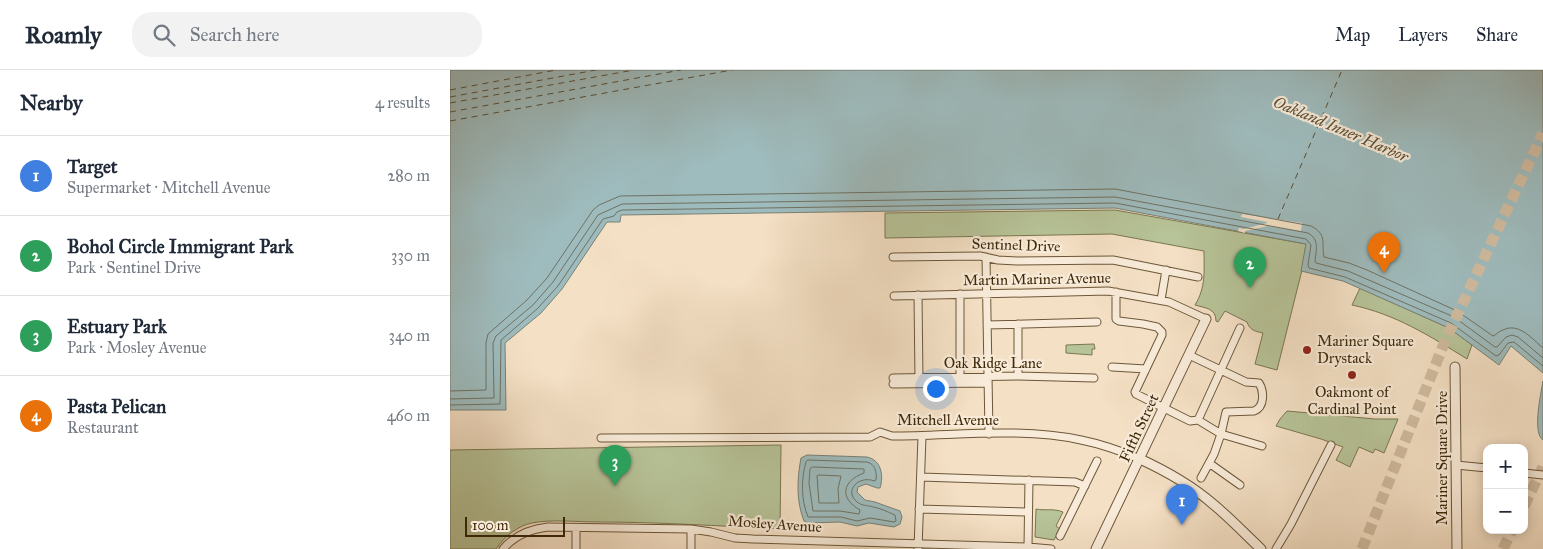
<!DOCTYPE html>
<html lang="en">
<head>
<meta charset="utf-8">
<style>
  :root { --surface:#fff; --page:#f2f2f3; --text:#1f2937; --muted:#747a83; --line:#e0e1e3; --accent:#111827 }
  body { margin:0; font-family:"IM FELL Great Primer",serif; background:var(--page); color:var(--text) }
  .controls { position:absolute; right:15px; bottom:15px; display:grid; overflow:hidden; border-radius:10px; box-shadow:0 2px 12px #0003 }
  .controls button { width:45px; height:45px; display:grid; place-items:center; padding:0; border:0; border-bottom:1px solid var(--line); background:var(--surface); color:var(--text); font:25px sans-serif }
  .scale { position:absolute; left:15px; bottom:12px; width:100px; box-sizing:border-box; padding-left:5px; border:2px solid #3f2909; border-top:0; font-size:14px; line-height:18px; white-space:nowrap; color:#3f2909; -webkit-text-stroke:4px #f8ebd9; paint-order:stroke }
  .you { position:absolute; left:485px; top:318px; width:18px; height:18px; margin:-12px; border:4px solid #fff; border-radius:50%; background:#1a73e8; box-shadow:0 0 0 8px #1a73e833 }
  .badge { display:grid; place-items:center; width:32px; height:32px; border-radius:50%; background:var(--accent); color:#fff; font-size:16px; font-weight:700 }
  .pin { position:absolute; translate:-50% -41px; filter:drop-shadow(0 1px 2px #0008) }
  .pin::after { content:''; position:absolute; top:26px; width:18px; height:15px; background:inherit; clip-path:polygon(0 0,100% 0,50% 100%) }
  .list { margin:0; padding:0; list-style:none }
  h2 { display:flex; justify-content:space-between; align-items:center; height:65px; margin:0; padding:0 20px; font-size:21px }
  h2 small { font-size:16px; font-weight:400; color:var(--muted) }
  .list li { display:grid; grid-template-columns:32px 1fr auto; gap:15px; align-items:center; box-sizing:border-box; height:80px; padding:0 20px; border-top:1px solid var(--line) }
  .list b { display:block; font-size:19px; white-space:nowrap }
  .list p { margin:0; font-size:16px; white-space:nowrap; color:var(--muted) }
  .list em { font-size:16px; font-style:normal; color:var(--muted) }
  .icon { flex:none; width:28px; height:28px; fill:none; stroke:currentColor; stroke-width:2; stroke-linecap:round; stroke-linejoin:round }
  .map { position:relative; flex:none; width:1093px; height:479px; overflow:hidden }
  header { display:flex; align-items:center; gap:30px; box-sizing:border-box; height:70px; padding:0 25px; background:var(--surface); border-bottom:1px solid var(--line) }
  header strong { font-size:24px }
  nav { display:flex; gap:28px; margin-inline-start:auto; font-size:18px }
  .search { width:350px; height:45px; background:var(--page); display:flex; align-items:center; gap:12px; box-sizing:border-box; padding:0 18px; border-radius:20px; color:var(--muted); font-size:19px }
  main { display:flex }
  aside { flex:1; background:var(--surface) }
  .map>svg:first-child { display:block }
  .green { fill:#b7c398; stroke:#7b7650 }
  .water { fill:#9ebbbd; stroke:#788175 }
  .pier { fill:#f4e0c5 }
  .lines { fill:none; stroke-linecap:round; stroke-linejoin:round }
  .shore { stroke:#6e7263; stroke-width:1 }
  .ferry { stroke:#574e36; stroke-width:1; stroke-dasharray:6 5; stroke-linecap:butt }
  .primary-tunnel { stroke:#d0bb9f; stroke-width:11; stroke-dasharray:11 5.5; stroke-linecap:butt }
  .minor-casing { stroke:#6c5738; stroke-width:9 }
  .tertiary-casing { stroke:#6c5738; stroke-width:11 }
  .minor { stroke:#f8ebd9; stroke-width:7 }
  .tertiary { stroke:#f8ebd9; stroke-width:9 }
  .poi-dot { fill:#8f2418; stroke:#f8ebd9; stroke-width:2 }
  .labels { text-anchor:middle; dominant-baseline:central; stroke-width:4.5; stroke-linejoin:round; paint-order:stroke }
  .street-label { font-size:15px; fill:#3f2909; stroke:#f8ebd9 }
  .poi-label { font-size:15px; fill:#3f2909; stroke:#f8ebd9; text-anchor:start }
  .water-label { font-size:16px; font-style:italic; fill:#574e36; stroke:#f8ebd9 }
</style>
</head>
<body>
<header>
<strong>Roamly</strong>
<div class="search"><svg class="icon" aria-label="search" viewBox="0 0 24 24"><circle cx="10" cy="10" r="6"/><path d="M15 15l6 6"/></svg>Search here</div>
<nav><a>Map</a><a>Layers</a><a>Share</a></nav>
</header>
<main>
<aside>
<h2>Nearby<small>4 results</small></h2>
<ul class="list">
<li><span class="badge" style="background:#3f7fe0">1</span><div><b>Target</b><p>Supermarket · Mitchell Avenue</p></div><em>280 m</em></li>
<li><span class="badge" style="background:#2e9e5b">2</span><div><b>Bohol Circle Immigrant Park</b><p>Park · Sentinel Drive</p></div><em>330 m</em></li>
<li><span class="badge" style="background:#2e9e5b">3</span><div><b>Estuary Park</b><p>Park · Mosley Avenue</p></div><em>340 m</em></li>
<li><span class="badge" style="background:#e8710a">4</span><div><b>Pasta Pelican</b><p>Restaurant</p></div><em>460 m</em></li>
</ul>
</aside>
<div class="map">
<svg width="1093" height="479" viewBox="0 0 1093 479">
  <rect width="100%" height="100%" fill="#f4e0c5"/>
  <filter id="stains"><feTurbulence type="fractalNoise" baseFrequency=".004" numOctaves="4"/><feColorMatrix values="0 0 0 0 .2 0 0 0 0 .09 0 0 0 0 .02 0 0 0 .5 -.17"/></filter>
  <radialGradient id="worn" r=".72"><stop offset=".6" stop-color="#630" stop-opacity="0"/><stop offset="1" stop-color="#630" stop-opacity=".3"/></radialGradient>
  <path class="green" d="M 665,140 L 856,174 L 853,196 L 827,300 L 805,294 L 813,263 C 804,261 800,260 797,252 L 775,241 L 768,252 L 766,251 C 766,238 755,238 745,235 C 756,217 754,202 754,181 L 662,164 L 435,168 L 435,143 Z
    M 910,218 L 999,258 L 1022,275 L 1017,289 C 980,266 945,244 902,235 Z
    M 644,274 L 645,279 L 642,279 L 642,285 L 616,283 L 616,275 Z
    M 837,341 L 925,349 L 948,349 L 934,383 L 925,379 L 923,383 L 909,377 L 900,397 L 886,390 L 893,377 L 871,369 L 826,356 L 830,349 Z
    M 331,375 L 330,459 C 269,456 208,452 147,452 C 126,452 102,449 82,453 C 67,456 54,467 46,479 L 0,479 L 0,380 Z
    M 586,439 C 596,441 603,438 613,442 L 606,456 L 610,459 L 604,470 L 585,467 Z"/>
  <path class="water" d="M 0,0 L 1093,0 L 1093,303 L 1061,276 L 1049,295 L 999,258 L 893,211 L 851,201 L 856,174 L 665,138 L 171,145 L 170,152 L 157,152 L 112,219 L 91,243 L 55,273 L 56,340 L 0,340 Z
    M 1093,311 L 1093,370 C 1082,363 1091,323 1093,311 Z
    M 357,385 L 417,387 C 431,390 434,405 430,418 L 427,418 L 416,414 L 408,417 L 407,422 L 415,430 L 425,432 L 450,441 L 452,447 L 450,454 L 444,457 L 419,453 L 407,456 L 390,452 L 358,453 L 354,451 C 346,431 347,409 351,388 Z"/>
  <path class="pier" d="M 792,144 L 852,153 L 851,161 L 818,156 L 795,161 L 795,163 L 788,161 L 789,158 L 794,159 L 817,153 L 817,152 L 791,147 Z"/>
  <g class="lines">
    <path class="shore" d="M 0,321 L 36,320 L 36,273 L 38,264 L 77,230 L 97,208 L 143,140 L 149,135 L 170,126 L 665,119 L 861,156 C 878,165 871,173 874,187 L 899,193 L 917,200 L 1007,241 L 1043,266 C 1046,265 1049,261 1053,260 C 1069,252 1082,269 1093,278
      M 0,329 L 44,328 L 43,273 L 46,266 L 83,235 L 103,212 L 148,145 L 172,134 L 665,127 L 858,163 C 870,170 866,180 865,191 L 866,193 L 898,201 L 1004,247 L 1045,277 L 1047,277 L 1056,267 L 1062,265 L 1068,267 L 1093,288
      M 0,335 L 50,334 L 51,270 L 87,239 L 108,216 L 153,149 L 164,146 L 167,142 L 172,140 L 665,133 L 856,169 L 861,175 L 858,195 L 859,198 L 895,207 L 1001,253 L 1046,286 L 1049,285 L 1058,273 L 1064,272 L 1093,296
      M 358,390 L 417,392 C 425,394 427,402 426,410 L 424,411 C 410,405 393,420 407,432 C 412,436 417,435 423,437 C 430,438 438,442 445,445 L 446,451 L 444,452 L 420,448 L 407,451 L 391,447 L 358,447 C 351,430 351,409 356,392 Z
      M 363,397 L 414,399 L 414,403 C 392,411 389,428 410,440 L 409,444 L 390,441 L 363,441 L 359,413 L 360,399 Z
      M 369,405 L 391,406 L 388,419 L 389,433 L 369,433 L 367,406 Z"/>
    <path class="ferry" d="M 0,20 L 106,0
      M 0,27 L 146,0
      M 0,33 L 184,0
      M 0,42 L 231,0
      M 0,51 L 282,0
      M 828,149 L 892,0"/>
    <path class="primary-tunnel" d="M 1074,436 L 1093,397
      M 912,479 L 995,271 L 1093,63
      M 1053,479 L 1062,460"/>
    <g class="minor-casing">
      <path id="minor" d="M 443,187 L 530,186 L 548,190 L 567,191 L 663,190 L 748,207
        M 536,187 L 539,364
        M 666,222 L 666,249 L 669,251 L 693,254 L 707,257 L 712,262 L 712,265 L 685,322 L 686,324 L 740,351 L 748,350 L 771,364 L 776,342 L 804,341 C 815,337 814,321 809,313 L 796,312 L 739,285
        M 510,224 L 510,309
        M 468,225 L 469,310
        M 444,226 L 658,221 L 719,232 L 756,249
        M 711,230 L 716,200
        M 568,254 L 568,306
        M 537,255 L 647,252
        M 662,297 L 696,299
        M 443,308 L 568,306 L 644,308
        M 443,314 L 538,313
        M 748,350 L 790,258
        M 151,368 L 420,367 L 430,362 L 442,366 C 505,366 570,357 631,370 C 651,374 671,381 690,389
        M 759,393 L 790,415
        M 1006,395 L 1037,398
        M 1074,403 L 1093,405
        M 471,407 L 625,412 L 635,416
        M 751,408 L 764,384 L 771,364 L 812,376
        M 469,439 L 578,442
        M 610,466 L 647,391
        M 578,477 L 579,410
        M 53,479 C 65,465 80,459 98,457 L 241,459 L 261,462 L 285,468 L 303,469 L 578,477 L 601,479
        M 126,479 L 126,458
        M 241,479 L 241,459
        M 468,479 L 472,366
        M 826,479 L 841,454 L 881,375"/>
    </g>
    <g class="tertiary-casing">
      <path id="tertiary" d="M 1005,297 L 1007,479
        M 690,389 C 716,401 741,415 763,434 C 780,448 795,464 811,479
        M 646,479 L 756,249"/>
    </g>
    <use href="#minor" class="minor"/>
    <use href="#tertiary" class="tertiary"/>
  </g>
  <g class="poi-dot">
    <circle cx="857" cy="280" r="5"/>
    <circle cx="902" cy="305" r="5"/>
  </g>
  <g class="labels">
    <g class="street-label">
      <text transform="translate(566 175) rotate(2)">Sentinel Drive</text>
      <text transform="translate(587 209) rotate(-1)">Martin Mariner Avenue</text>
      <text x="543" y="293">Oak Ridge Lane</text>
      <text x="498" y="350">Mitchell Avenue</text>
      <text transform="translate(689 358) rotate(-65)">Fifth Street</text>
      <text transform="translate(992 388) rotate(-90)">Mariner Square Drive</text>
      <text transform="translate(325 454) rotate(4)">Mosley Avenue</text>
    </g>
    <g class="poi-label">
      <text x="867" y="271">Mariner Square<tspan x="867" dy="17">Drystack</tspan></text>
      <text x="902" y="322" text-anchor="middle">Oakmont of<tspan x="902" dy="17">Cardinal Point</tspan></text>
    </g>
    <g class="water-label">
      <text transform="translate(891 59) rotate(23)">Oakland Inner Harbor</text>
    </g>
  </g>
  <rect width="100%" height="100%" filter="url(#stains)"/>
  <rect width="100%" height="100%" fill="url(#worn)"/>
</svg>
<div class="controls">
<button>+</button>
<button>−</button>
</div>
<div class="scale">100 m</div>
<div class="you"></div>
<div class="pin badge" style="left:732px;top:455px;background:#3f7fe0">1</div>
<div class="pin badge" style="left:800px;top:218px;background:#2e9e5b">2</div>
<div class="pin badge" style="left:165px;top:416px;background:#2e9e5b">3</div>
<div class="pin badge" style="left:934px;top:203px;background:#e8710a">4</div>
</div>
</main>
</body>
</html>
